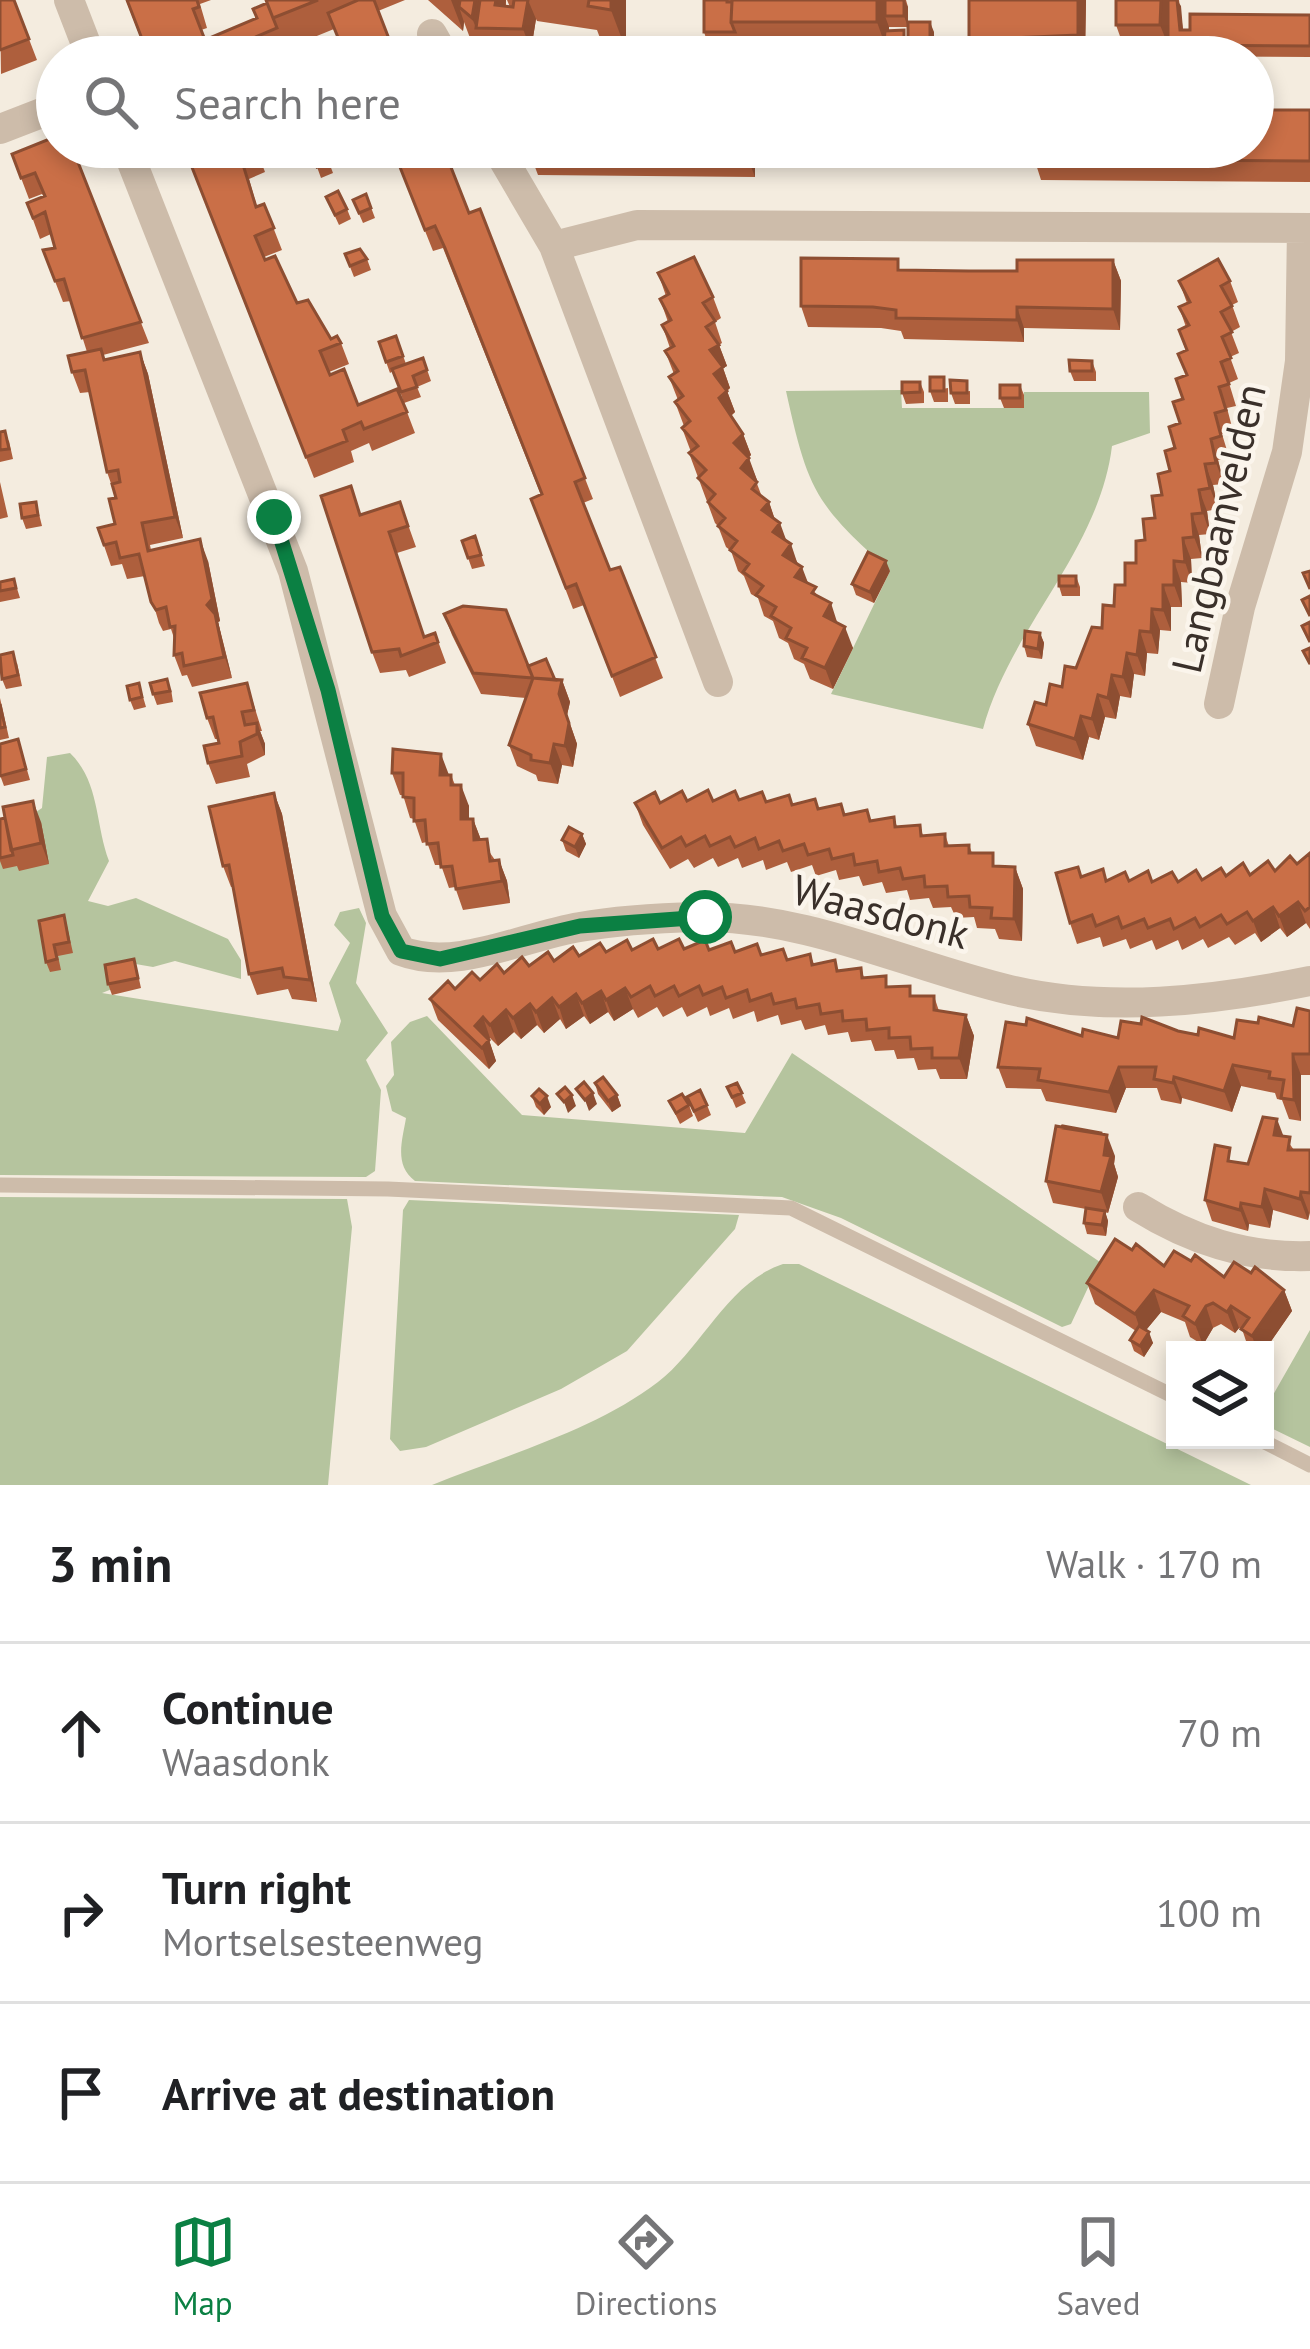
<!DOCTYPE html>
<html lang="en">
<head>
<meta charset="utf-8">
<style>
  :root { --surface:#fff; --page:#f2f2f2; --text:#202124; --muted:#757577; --line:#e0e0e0; --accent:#0b8043 }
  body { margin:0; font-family:"PT Sans",sans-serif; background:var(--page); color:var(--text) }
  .controls { position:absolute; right:36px; bottom:36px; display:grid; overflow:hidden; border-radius:0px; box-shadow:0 6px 18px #0003 }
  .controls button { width:108px; height:108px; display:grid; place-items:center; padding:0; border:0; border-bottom:3px solid var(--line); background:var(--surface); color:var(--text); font:60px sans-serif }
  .stop { position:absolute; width:36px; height:36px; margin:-27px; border:9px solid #0b8043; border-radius:50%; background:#fff }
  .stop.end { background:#0b8043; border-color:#fff; box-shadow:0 3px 12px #0008 }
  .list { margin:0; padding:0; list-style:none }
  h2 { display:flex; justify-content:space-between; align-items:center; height:156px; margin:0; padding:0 48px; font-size:51px }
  h2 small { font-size:39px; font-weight:400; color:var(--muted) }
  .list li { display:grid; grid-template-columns:78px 1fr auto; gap:36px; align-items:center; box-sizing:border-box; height:180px; padding:0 48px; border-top:3px solid var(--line) }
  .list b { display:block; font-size:45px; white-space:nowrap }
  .list p { margin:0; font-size:39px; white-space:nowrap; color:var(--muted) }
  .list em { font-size:39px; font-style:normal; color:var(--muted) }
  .icon { flex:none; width:66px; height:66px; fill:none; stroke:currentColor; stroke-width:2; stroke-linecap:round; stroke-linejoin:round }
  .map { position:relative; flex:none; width:1310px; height:1485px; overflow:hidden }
  .search { position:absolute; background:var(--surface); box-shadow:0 6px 18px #0003; left:36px; right:36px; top:36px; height:132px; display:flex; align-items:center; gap:30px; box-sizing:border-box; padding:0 42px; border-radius:66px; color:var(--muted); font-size:45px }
  .sheet { height:696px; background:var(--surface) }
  nav { display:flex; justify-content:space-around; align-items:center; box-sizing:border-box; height:168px; border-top:3px solid var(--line); background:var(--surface); font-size:33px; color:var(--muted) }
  nav a { display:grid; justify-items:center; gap:6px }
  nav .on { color:var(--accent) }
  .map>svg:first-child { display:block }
  .green { fill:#b5c49e }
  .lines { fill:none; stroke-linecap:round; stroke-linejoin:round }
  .service { stroke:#cdbcaa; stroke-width:15 }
  .minor { stroke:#cdbcaa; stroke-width:30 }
  .wall { fill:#ae5f3d; fill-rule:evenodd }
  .shaded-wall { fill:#8d4e32 }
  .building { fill:#ca6f47; stroke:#8d4e32; stroke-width:3 }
  .route { stroke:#0b8043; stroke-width:15 }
  .labels { text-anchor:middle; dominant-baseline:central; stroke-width:9; stroke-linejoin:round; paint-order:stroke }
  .street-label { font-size:42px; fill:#3a302a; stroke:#fbf5ec }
</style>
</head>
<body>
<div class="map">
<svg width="1310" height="1485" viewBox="0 0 1310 1485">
  <rect width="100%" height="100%" fill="#f4ecdf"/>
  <path class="green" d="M 901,390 L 902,408 L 1023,408 L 1024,392 L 1149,392 L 1150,433 L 1112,446 C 1099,552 1010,628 983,729 L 831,694 L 890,571 C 815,504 808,491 786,391 Z
    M 70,753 C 100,782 95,824 109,861 L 88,901 L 108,906 L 136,898 L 228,939 L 241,960 L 241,979 L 175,961 L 153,967 L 118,961 L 122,985 L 102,993 L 338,1031 L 341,1021 L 329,983 L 350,943 L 334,925 L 340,912 L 359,908 L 366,923 L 356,983 L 388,1033 L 366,1060 L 381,1090 L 375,1171 L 366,1177 L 0,1175 L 0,836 L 42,808 L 47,757 Z
    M 427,1016 L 522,1115 L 745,1133 L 792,1053 L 1100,1262 L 1071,1324 L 1062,1327 L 841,1218 L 782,1197 L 415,1181 C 394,1165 402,1142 406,1118 L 392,1111 L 386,1086 L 394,1075 L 391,1042 L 410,1022 Z
    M 0,1197 L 347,1199 L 352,1227 L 328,1485 L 0,1485 Z
    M 409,1200 L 739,1215 L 735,1229 L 627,1351 L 561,1389 L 426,1447 L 400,1451 L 390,1439 L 403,1210 Z
    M 783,1264 L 799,1264 L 1251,1485 L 432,1485 C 505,1455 594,1431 658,1382 C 702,1348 728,1282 783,1264 Z
    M 1310,1330 L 1310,1447 L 1265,1425 L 1265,1409 Z"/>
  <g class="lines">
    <path class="service" d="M 0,1185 L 388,1189 L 791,1208 L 1175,1397
      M 1261,1440 L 1310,1465"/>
    <path class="minor" d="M 69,0 L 91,57
      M 432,34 L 445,57
      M 0,129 L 57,107
      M 126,147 L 293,571 L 382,916 L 401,951 C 456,972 524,936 580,927 C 619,920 659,918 699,917 C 809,916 905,965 1010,990 C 1108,1013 1212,1001 1310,981
      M 496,147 L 554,246 L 718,682
      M 554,246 L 637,225 L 1310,228
      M 1219,704 L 1240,607 L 1287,452 L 1300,361 L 1302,228
      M 1138,1207 C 1191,1240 1246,1258 1310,1256"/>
  </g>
  <path class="wall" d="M 0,0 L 14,0 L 37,60 L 1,74 Z
    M 126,0 L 211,0 L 200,4 L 207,28 L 201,30 L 205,40 L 257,18 L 267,3 L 266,0 L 405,0 L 285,49 L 284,48 L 285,49 L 266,57 L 148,57 Z
    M 428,0 L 506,0 L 506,6 L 510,7 L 507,0 L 626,0 L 626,50 L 603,46 L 597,30 L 537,21 L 536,19 L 531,50 L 484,49 L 470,38 L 464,22 L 463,31 Z
    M 704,0 L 906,0 L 908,7 L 908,22 L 934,32 L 934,53 L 912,53 L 908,43 L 908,54 L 872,53 L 872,57 L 848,57 L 848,53 L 801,53 L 802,57 L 781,57 L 781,53 L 753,53 L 754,57 L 728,53 L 711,53 L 704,32 ZM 889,27 L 908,27 L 908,40 L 889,31 Z
    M 969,0 L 1086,0 L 1085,56 L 975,57 L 969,40 Z
    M 1116,0 L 1179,0 L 1183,30 L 1310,15 L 1310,57 L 1127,56 L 1116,25 Z
    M 1310,110 L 1310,182 L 1041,180 L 1034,158 L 923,156 L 922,168 L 755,166 L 755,177 L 538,175 L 530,154 L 530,147 L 1253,147 Z
    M 72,147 L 149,343 L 103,355 L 105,360 L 140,352 L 148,374 L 183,538 L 150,545 L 151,550 L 208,561 L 220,621 L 218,622 L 232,678 L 192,687 L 187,675 L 182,676 L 174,655 L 175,641 L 171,629 L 163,631 L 159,623 L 145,576 L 127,579 L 122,564 L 111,566 L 98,528 L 115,524 L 116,498 L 107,472 L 90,392 L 80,393 L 72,372 L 87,352 L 71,301 L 63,302 L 43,250 L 55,248 L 51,234 L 40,239 L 27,203 L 44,197 L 42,194 L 29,199 L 12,154 Z
    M 184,147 L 261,147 L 266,162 L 262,164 L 265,172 L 249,179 L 257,207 L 264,204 L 282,250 L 264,257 L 297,303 L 331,339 L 341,343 L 349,364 L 329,372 L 358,405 L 407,412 L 415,433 L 372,451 L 369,443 L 351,451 L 354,462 L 314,478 Z
    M 299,147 L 335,147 L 340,168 L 327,157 L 333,173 L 321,178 L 312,153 L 303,157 Z
    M 380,147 L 443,147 L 469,213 L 480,209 L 593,499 L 583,503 L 610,570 L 620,567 L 663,678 L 620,697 L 584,605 L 573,609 L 531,499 L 541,495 L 443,248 L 433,251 L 398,163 L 388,167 Z
    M 366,194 L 375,218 L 363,223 L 353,200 Z
    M 326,197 L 347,209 L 351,219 L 339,225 Z
    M 345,254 L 367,259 L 371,270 L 354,277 Z
    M 1113,260 L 1121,281 L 1120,330 L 1024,328 L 1024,342 L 904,339 L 901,331 L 881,328 L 808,327 L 801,306 L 902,270 L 1017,271 Z
    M 658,273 L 713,297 L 721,318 L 715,322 L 722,343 L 719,345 L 727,366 L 723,368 L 730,388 L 727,391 L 735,412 L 731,416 L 743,434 L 751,455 L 748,458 L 757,480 L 756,481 L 762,497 L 769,502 L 775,520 L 808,583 L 838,623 L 853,648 L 833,689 L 810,679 L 804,664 L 794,659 L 788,643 L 779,638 L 773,621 L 764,616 L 758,598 L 751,594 L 744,576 L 738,571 L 731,551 L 726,547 L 718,526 L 715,523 L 689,453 L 691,452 L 682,428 L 684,426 L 675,402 L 678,400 L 669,377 L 674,374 L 665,351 L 670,348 L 662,325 L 668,322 L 660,299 L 666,296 Z
    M 1179,281 L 1230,281 L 1238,302 L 1232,305 L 1240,327 L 1231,332 L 1239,353 L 1230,357 L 1238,379 L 1229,383 L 1236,406 L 1227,408 L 1233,431 L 1222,434 L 1229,457 L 1218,460 L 1224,484 L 1213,485 L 1218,509 L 1207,511 L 1210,534 L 1199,535 L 1202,558 L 1191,559 L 1192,583 L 1181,582 L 1182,607 L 1171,607 L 1171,631 L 1160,630 L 1158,654 L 1147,653 L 1145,676 L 1134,674 L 1131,698 L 1120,696 L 1116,719 L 1105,717 L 1099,740 L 1089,737 L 1083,760 L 1036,746 L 1028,724 L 1062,687 L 1102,628 L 1136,563 L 1155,518 L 1175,448 L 1183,399 L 1186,375 L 1178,354 L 1186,351 L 1179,330 L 1186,327 L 1179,307 L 1187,303 Z
    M 396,336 L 406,364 L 423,358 L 431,381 L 417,387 L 421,397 L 404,403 L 393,371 L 390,373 L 379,342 Z
    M 1092,361 L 1096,372 L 1096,381 L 1074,381 L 1070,371 Z
    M 920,382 L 924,392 L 924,403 L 906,404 L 902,393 Z
    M 1020,385 L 1024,395 L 1024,408 L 1004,408 L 1000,398 Z
    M 948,388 L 948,402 L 934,402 L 930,391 Z
    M 970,391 L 970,404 L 955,404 L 951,393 Z
    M 0,432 L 9,441 L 13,459 L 0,462 Z
    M 0,482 L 8,517 L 0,519 Z
    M 36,502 L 42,526 L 26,529 L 22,518 Z
    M 400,502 L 416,547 L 397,553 L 424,637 L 435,633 L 446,663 L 409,677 L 406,670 L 380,673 L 372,652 L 361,515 Z
    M 475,536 L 485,566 L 472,569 L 462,541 Z
    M 890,571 L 874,603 L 856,595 L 852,584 Z
    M 1076,576 L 1080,587 L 1080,596 L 1062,596 L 1059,586 Z
    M 14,579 L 20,598 L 0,602 L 0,582 Z
    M 444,614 L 528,666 L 555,680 L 562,680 L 570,702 L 567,715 L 577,744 L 573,767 L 562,765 L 558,784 L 538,781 L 536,775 L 517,766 L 509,745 L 526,698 L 481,694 L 452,635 Z
    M 1040,633 L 1044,643 L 1042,659 L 1027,657 L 1024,646 Z
    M 17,663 L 22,686 L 6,689 L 2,679 Z
    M 139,683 L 146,707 L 134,710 L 130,700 Z
    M 247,683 L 262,731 L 260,731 L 265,744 L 265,755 L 247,764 L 250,777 L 216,784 L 208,763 L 219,743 L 218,739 L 215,739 L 207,718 Z
    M 171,689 L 173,702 L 157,705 L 153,694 Z
    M 0,698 L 9,738 L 0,740 Z
    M 18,739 L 30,780 L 4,786 L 0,775 Z
    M 392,773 L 451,775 L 455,785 L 469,806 L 469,819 L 473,819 L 481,840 L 495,860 L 499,860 L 507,881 L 510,903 L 463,910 L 455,887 L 449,888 L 441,865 L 435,865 L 427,842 L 422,843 L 414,819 L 410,818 L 403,795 L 400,795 Z
    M 274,793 L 282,814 L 317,1002 L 292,999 L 288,989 L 257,995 L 249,974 L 233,887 L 231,887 L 223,866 Z
    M 739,800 L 793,805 L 871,821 L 894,817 L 897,827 L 920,825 L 923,836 L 945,834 L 949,846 L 969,845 L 972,853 L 998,867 L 1015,867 L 1023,889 L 1022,941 L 999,939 L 995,929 L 977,928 L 974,917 L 956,918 L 951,907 L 933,908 L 929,898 L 910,900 L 907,890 L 886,893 L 882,882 L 863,886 L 859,876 L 839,880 L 836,870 L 816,876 L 812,865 L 791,872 L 787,862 L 766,870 L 763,860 L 742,868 L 738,858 L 718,867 L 713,858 L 694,868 L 688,859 L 670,869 L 643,825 L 635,803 Z
    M 0,819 L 41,822 L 49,864 L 19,871 L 17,866 L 3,869 L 0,861 Z
    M 582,834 L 586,844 L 579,858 L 566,851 L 562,840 Z
    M 1310,853 L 1310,929 L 1306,923 L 1287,937 L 1280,928 L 1261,942 L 1255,933 L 1235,945 L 1229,937 L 1208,948 L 1203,939 L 1182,950 L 1178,940 L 1156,950 L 1152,940 L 1130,949 L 1126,939 L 1103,947 L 1100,937 L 1077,944 L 1070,923 L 1081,877 L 1107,880 L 1178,882 L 1202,880 L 1275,871 L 1297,864 Z
    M 39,921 L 67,926 L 73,953 L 58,956 L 61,970 L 50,972 L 46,962 Z
    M 658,949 L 735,952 L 787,960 L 810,954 L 814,964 L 839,970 L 861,968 L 864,978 L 914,996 L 934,996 L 939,1011 L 966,1015 L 974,1036 L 967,1079 L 940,1079 L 936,1069 L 918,1070 L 914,1058 L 897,1059 L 894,1050 L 875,1051 L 871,1040 L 851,1042 L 848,1032 L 828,1035 L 825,1025 L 805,1030 L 801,1020 L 781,1025 L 778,1015 L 757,1022 L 754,1011 L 733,1019 L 729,1008 L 710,1016 L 707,1007 L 687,1017 L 682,1007 L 663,1017 L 657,1007 L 638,1018 L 633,1009 L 614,1021 L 608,1012 L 590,1024 L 584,1016 L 566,1029 L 560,1019 L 544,1033 L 537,1025 L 521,1039 L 514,1032 L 498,1046 L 490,1038 L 489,1040 L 496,1061 L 489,1069 L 438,1020 L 430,999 L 480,980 L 529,966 L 606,952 Z
    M 137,970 L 141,988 L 112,995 L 108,984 Z
    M 1310,1011 L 1310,1075 L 1301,1075 L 1301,1121 L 1289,1119 L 1282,1100 L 1277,1099 L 1275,1093 L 1241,1086 L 1232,1112 L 1182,1098 L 1181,1104 L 1161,1100 L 1157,1088 L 1126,1088 L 1116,1113 L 1046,1101 L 1041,1089 L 1006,1088 L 998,1067 L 1082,1036 L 1118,1038 L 1178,1031 L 1234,1038 L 1293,1026 Z
    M 595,1083 L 617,1095 L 621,1106 L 612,1112 L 598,1094 Z
    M 737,1083 L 746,1103 L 736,1108 L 727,1087 Z
    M 532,1096 L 551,1107 L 544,1115 L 536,1107 Z
    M 687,1097 L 707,1105 L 711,1115 L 698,1122 Z
    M 669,1101 L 689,1105 L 693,1116 L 680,1124 Z
    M 1284,1136 L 1294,1150 L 1310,1150 L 1310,1213 L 1308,1220 L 1273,1210 L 1270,1228 L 1249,1224 L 1248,1231 L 1212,1221 L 1205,1200 L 1235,1162 L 1248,1164 Z
    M 1115,1156 L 1114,1164 L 1118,1177 L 1108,1213 L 1105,1212 L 1108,1221 L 1106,1236 L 1087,1234 L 1084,1223 L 1086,1209 L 1053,1203 L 1046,1181 Z
    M 1132,1250 L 1164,1266 L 1191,1261 L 1224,1277 L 1284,1290 L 1292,1311 L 1265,1350 L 1249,1350 L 1242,1329 L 1239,1328 L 1235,1333 L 1221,1324 L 1213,1328 L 1203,1345 L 1190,1337 L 1185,1322 L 1161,1312 L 1146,1330 L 1153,1343 L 1144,1357 L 1134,1351 L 1130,1340 L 1136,1331 L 1095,1304 L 1087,1283 Z"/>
  <path class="shaded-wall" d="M 451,0 L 466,0 L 459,7 L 464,22 L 463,31 Z
    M 475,0 L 491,0 L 476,28 L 472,18 Z
    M 496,0 L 506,0 L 503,26 L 495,5 Z
    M 528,0 L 536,19 L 531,50 L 523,29 Z
    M 611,0 L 626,0 L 626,50 L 611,10 Z
    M 877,0 L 889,0 L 885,16 L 889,27 L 888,42 L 884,42 L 877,22 Z
    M 904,0 L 908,7 L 908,27 L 904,16 Z
    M 1078,0 L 1086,0 L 1085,56 L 1078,35 Z
    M 1161,0 L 1172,0 L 1168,45 L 1160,25 Z
    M 1177,0 L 1181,6 L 1184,41 L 1180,30 Z
    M 930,22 L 934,32 L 934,53 L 930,43 Z
    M 748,147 L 755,166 L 755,177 L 747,156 Z
    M 915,147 L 919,147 L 923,156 L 922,168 Z
    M 1113,260 L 1121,281 L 1120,330 L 1113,309 Z
    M 1017,307 L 1024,328 L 1024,342 L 1017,320 Z
    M 719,345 L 727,366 L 723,368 L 730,388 L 721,395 L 714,374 L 710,350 Z
    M 140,352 L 148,374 L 183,538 L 175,517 Z
    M 727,391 L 735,412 L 727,419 L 719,398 Z
    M 743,434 L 751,455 L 741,465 L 734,443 Z
    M 1211,439 L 1218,460 L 1224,484 L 1216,463 Z
    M 749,458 L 757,480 L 749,489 L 741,468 Z
    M 1205,464 L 1213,485 L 1218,509 L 1210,488 Z
    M 1199,490 L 1207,511 L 1210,534 L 1203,513 Z
    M 769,502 L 776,523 L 762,510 Z
    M 1192,514 L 1199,535 L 1202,558 L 1194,537 Z
    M 780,523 L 788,545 L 773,532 Z
    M 1183,538 L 1191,559 L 1192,583 L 1185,562 Z
    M 200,539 L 208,561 L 220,621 L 218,622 L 232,678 L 207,605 Z
    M 791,544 L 798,565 L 783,555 Z
    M 886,561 L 890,571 L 874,603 L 870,592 Z
    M 1174,561 L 1181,582 L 1182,607 L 1174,585 Z
    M 802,567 L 810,588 L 795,577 Z
    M 1163,585 L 1171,607 L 1171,631 L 1163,610 Z
    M 831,603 L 838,625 L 824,616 Z
    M 1152,609 L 1160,630 L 1158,654 L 1151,632 Z
    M 845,627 L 853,648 L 833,689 L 825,668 Z
    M 1140,631 L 1147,653 L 1145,676 L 1137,655 Z
    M 1040,633 L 1044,643 L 1042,659 L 1038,649 Z
    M 1127,653 L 1134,674 L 1131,698 L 1123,677 Z
    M 1112,675 L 1120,696 L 1116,719 L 1108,698 Z
    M 562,680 L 570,702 L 567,715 L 577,744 L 573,767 L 565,746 L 559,694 Z
    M 1098,695 L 1105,717 L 1099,740 L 1092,719 Z
    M 1081,716 L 1089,737 L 1083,760 L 1075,739 Z
    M 257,723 L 265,744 L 265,755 L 257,734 Z
    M 554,744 L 562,765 L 558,784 L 550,763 Z
    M 441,754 L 449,775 L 440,775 Z
    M 461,785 L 469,806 L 469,841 L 461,819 Z
    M 274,793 L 282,814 L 317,1002 L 310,980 Z
    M 33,801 L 41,822 L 49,864 L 41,843 Z
    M 473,819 L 481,840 L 474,840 Z
    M 582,834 L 586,844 L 579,858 L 575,847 Z
    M 499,860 L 507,881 L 510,903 L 502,881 Z
    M 1015,867 L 1023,889 L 1022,941 L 1014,919 Z
    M 1298,902 L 1306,923 L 1287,937 L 1279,916 Z
    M 1273,907 L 1280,928 L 1261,942 L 1253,921 Z
    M 625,988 L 633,1009 L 614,1021 L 606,1000 Z
    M 601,991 L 608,1012 L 590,1024 L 582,1003 Z
    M 576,994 L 584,1016 L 566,1029 L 559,1007 Z
    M 552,998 L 560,1019 L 544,1033 L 536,1012 Z
    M 530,1004 L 537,1025 L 521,1039 L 513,1018 Z
    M 506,1010 L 514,1032 L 498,1046 L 490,1025 Z
    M 966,1015 L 974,1036 L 967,1079 L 959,1058 Z
    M 483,1017 L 490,1038 L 485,1044 L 489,1040 L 496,1061 L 489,1069 L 475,1026 Z
    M 1293,1054 L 1301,1075 L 1301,1121 L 1294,1100 Z
    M 1233,1065 L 1241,1086 L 1232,1112 L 1224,1091 Z
    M 1119,1067 L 1126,1088 L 1116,1113 L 1109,1092 Z
    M 1174,1077 L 1182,1098 L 1181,1104 L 1173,1083 Z
    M 593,1093 L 597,1104 L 589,1111 L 585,1100 Z
    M 572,1095 L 576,1106 L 568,1113 L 564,1102 Z
    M 617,1095 L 621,1106 L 612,1112 L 608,1101 Z
    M 547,1096 L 551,1107 L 544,1115 L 540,1104 Z
    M 1277,1119 L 1285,1140 L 1274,1135 Z
    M 1107,1135 L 1115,1156 L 1114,1164 L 1118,1177 L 1108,1213 L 1101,1192 Z
    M 1265,1189 L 1273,1210 L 1270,1228 L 1262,1207 Z
    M 1301,1192 L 1309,1213 L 1308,1220 L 1300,1199 Z
    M 1241,1203 L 1249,1224 L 1248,1231 L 1240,1210 Z
    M 1105,1211 L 1108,1221 L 1106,1236 L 1102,1225 Z
    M 1154,1290 L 1161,1312 L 1142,1335 L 1135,1314 Z
    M 1284,1290 L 1292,1311 L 1265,1350 L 1257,1350 L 1252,1336 Z
    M 1206,1306 L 1213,1328 L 1203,1345 L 1195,1324 Z
    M 1231,1306 L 1239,1328 L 1235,1333 L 1227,1312 Z
    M 1149,1332 L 1153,1343 L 1144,1357 L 1140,1346 Z"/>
  <path class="building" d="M 0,0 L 14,0 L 29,39 L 0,50 Z
    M 127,0 L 197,0 L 199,7 L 193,9 L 205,40 L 257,18 L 253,9 L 267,3 L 277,28 L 208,57 L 149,57 Z
    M 266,0 L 318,0 L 273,18 Z
    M 358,0 L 374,0 L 396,57 L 346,57 L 328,13 Z
    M 460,0 L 475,0 L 472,18 L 459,7 Z
    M 480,0 L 496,0 L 495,5 L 513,7 L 514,0 L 528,0 L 523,29 L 476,28 Z
    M 589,0 L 611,0 L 611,10 L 588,6 Z
    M 704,0 L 727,0 L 727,2 L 732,2 L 731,22 L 735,32 L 704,32 Z
    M 732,0 L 877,0 L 877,22 L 731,22 Z
    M 885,0 L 904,0 L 904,16 L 885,16 Z
    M 969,0 L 1078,0 L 1078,35 L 969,40 Z
    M 1116,0 L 1161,0 L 1160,25 L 1116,25 Z
    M 1168,0 L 1177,0 L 1180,30 L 1190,30 L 1190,14 L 1310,15 L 1310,46 L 1168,45 Z
    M 908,22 L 930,22 L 930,43 L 908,43 Z
    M 904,30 L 904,43 L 884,42 L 885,31 Z
    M 538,43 L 556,44 L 556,57 L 538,57 Z
    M 848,43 L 868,43 L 868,56 L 848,56 Z
    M 728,44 L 750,45 L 750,57 L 728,57 Z
    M 781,45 L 798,45 L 798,57 L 781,57 Z
    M 1159,45 L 1159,57 L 1138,57 L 1138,46 Z
    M 1253,110 L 1310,110 L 1310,161 L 1034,159 L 1034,147 L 1253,147 Z
    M 57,136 L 57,147 L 72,147 L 141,322 L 82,338 L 64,279 L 55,281 L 43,250 L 55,248 L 45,212 L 33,218 L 27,203 L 45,196 L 35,173 L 21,178 L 12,154 Z
    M 184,147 L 255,147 L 257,151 L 241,158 L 256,207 L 264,204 L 274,228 L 255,236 L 265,260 L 275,256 L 297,303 L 308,300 L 331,339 L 337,336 L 341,343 L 320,351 L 330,375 L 344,369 L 358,405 L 397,389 L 407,412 L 364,429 L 361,422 L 343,430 L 347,441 L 306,457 Z
    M 309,147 L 323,147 L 329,162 L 317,167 Z
    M 325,147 L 334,147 L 336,157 Z
    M 392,147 L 443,147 L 469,213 L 480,209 L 585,478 L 575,482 L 584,505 L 610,570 L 620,567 L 656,657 L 612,676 L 576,584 L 566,588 L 531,499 L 542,494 L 445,248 L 435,226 L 425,230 Z
    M 530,147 L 747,147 L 747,156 L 530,154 Z
    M 338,191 L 347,209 L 335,215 L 326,197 Z
    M 366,194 L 371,208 L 359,213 L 353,200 Z
    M 360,249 L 367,259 L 350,266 L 345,254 Z
    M 694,257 L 713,297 L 703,303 L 715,321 L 706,327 L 719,345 L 710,350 L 723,367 L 714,374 L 727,391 L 719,398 L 743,434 L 734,443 L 749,458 L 741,468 L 757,482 L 752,489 L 769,502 L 762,510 L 780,523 L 773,532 L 791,544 L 783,555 L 802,567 L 795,577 L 816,587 L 812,593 L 831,603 L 824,616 L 845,627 L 825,668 L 802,658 L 807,648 L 786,638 L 791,628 L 771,616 L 776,607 L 756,595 L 763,586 L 743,572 L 749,564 L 730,550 L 737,541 L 718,526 L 725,518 L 708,502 L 715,494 L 698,478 L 706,470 L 689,453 L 698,446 L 682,428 L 690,421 L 675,402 L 683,396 L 669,377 L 678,371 L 665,351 L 674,346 L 662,325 L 671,320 L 660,299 L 669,294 L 658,273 Z
    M 801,258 L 898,259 L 898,270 L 969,271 L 1017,271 L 1017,260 L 1113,260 L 1113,309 L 1017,307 L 1017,320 L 896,318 L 896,310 L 873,307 L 801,306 Z
    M 1218,259 L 1230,281 L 1221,286 L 1232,306 L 1221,312 L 1232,332 L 1222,337 L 1231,358 L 1221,362 L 1229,384 L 1219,387 L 1226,410 L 1215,413 L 1221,436 L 1211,439 L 1216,463 L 1205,464 L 1210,488 L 1199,490 L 1203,513 L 1192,514 L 1194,537 L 1183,538 L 1185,562 L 1174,561 L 1174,585 L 1163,585 L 1163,610 L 1152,609 L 1151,632 L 1140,631 L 1137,655 L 1127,653 L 1123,677 L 1112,675 L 1108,698 L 1098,695 L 1092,719 L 1081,716 L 1075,739 L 1028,724 L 1035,702 L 1046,705 L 1050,684 L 1062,687 L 1065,666 L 1076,668 L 1092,627 L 1102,628 L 1103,605 L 1114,606 L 1115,585 L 1125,585 L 1125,563 L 1136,563 L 1136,541 L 1145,540 L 1143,519 L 1155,518 L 1152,496 L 1162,495 L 1158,474 L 1170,471 L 1165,451 L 1175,448 L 1169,427 L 1180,423 L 1173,402 L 1183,399 L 1176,379 L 1187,375 L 1178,354 L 1187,350 L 1179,330 L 1189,325 L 1179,307 L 1190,302 L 1179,281 Z
    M 396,336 L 403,356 L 386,362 L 379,342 Z
    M 101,349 L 104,360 L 140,352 L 175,517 L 142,523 L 148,551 L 200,539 L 212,599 L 207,605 L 215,614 L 224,657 L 184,666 L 182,653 L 174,655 L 175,626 L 170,627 L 166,607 L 156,610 L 151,602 L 139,554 L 120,558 L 116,542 L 104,545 L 98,528 L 115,524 L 109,499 L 116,498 L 112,484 L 120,482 L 118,470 L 107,472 L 85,370 L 72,372 L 68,356 Z
    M 423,358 L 427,370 L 413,376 L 417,387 L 401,392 L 392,369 Z
    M 1069,360 L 1092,361 L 1092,371 L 1070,371 Z
    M 930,377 L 944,377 L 944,391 L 930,391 Z
    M 950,380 L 967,381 L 967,393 L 951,393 Z
    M 902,382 L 920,382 L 920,392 L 902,393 Z
    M 1000,385 L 1020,385 L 1020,398 L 1000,398 Z
    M 5,431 L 9,449 L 0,450 L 0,432 Z
    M 351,486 L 360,515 L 400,502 L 408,526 L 389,532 L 424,637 L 435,633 L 438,642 L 401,656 L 399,649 L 372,652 L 321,496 Z
    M 36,502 L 38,515 L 22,518 L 20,504 Z
    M 475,536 L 481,555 L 468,558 L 462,541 Z
    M 868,552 L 886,561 L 870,592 L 852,584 Z
    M 1310,571 L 1310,589 L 1303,573 Z
    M 1059,576 L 1076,576 L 1076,586 L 1059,586 Z
    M 14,579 L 16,588 L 0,591 L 0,582 Z
    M 1310,596 L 1310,616 L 1302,600 Z
    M 463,606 L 506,610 L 533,678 L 473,673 L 444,614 Z
    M 1310,622 L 1310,642 L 1302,626 Z
    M 1025,631 L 1040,633 L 1038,649 L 1024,646 Z
    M 1310,648 L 1310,664 L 1303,651 Z
    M 13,652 L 18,675 L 2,679 L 0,655 Z
    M 546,659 L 555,680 L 533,678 L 528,666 Z
    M 533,678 L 562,680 L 559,694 L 569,723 L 565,746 L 554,744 L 550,763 L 531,760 L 531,755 L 509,745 Z
    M 167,679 L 170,691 L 153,694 L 150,683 Z
    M 139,683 L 142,697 L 130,700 L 127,686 Z
    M 247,683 L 254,710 L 242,712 L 245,725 L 257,723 L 257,734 L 240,742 L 242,756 L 208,763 L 204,746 L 219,743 L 213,717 L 207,718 L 200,693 Z
    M 0,704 L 5,727 L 0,728 Z
    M 18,739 L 26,769 L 0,776 L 0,744 Z
    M 393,749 L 441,754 L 440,775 L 451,775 L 451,785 L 461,785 L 461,819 L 473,819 L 474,840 L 487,839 L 490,861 L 499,860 L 502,881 L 456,889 L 452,866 L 441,867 L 438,843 L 427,844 L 425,820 L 414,821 L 414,798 L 403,797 L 403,773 L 392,773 Z
    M 708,790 L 713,801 L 735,791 L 739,800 L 762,792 L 766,802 L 789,795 L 792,805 L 815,799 L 818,809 L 841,804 L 844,815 L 867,810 L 870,821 L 894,817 L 895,827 L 920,825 L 921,836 L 945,834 L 945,846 L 969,845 L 969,853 L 993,853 L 993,866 L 1015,867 L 1014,919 L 991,918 L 992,908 L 970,907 L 969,896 L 948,897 L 947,886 L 925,887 L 924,876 L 903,879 L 900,868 L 879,872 L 877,861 L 855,865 L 853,854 L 832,859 L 829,849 L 808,855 L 804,844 L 783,851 L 779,841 L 759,849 L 755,838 L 735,847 L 730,837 L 710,846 L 705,836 L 686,846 L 681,837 L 662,848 L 635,803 L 655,792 L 660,803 L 682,791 L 687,801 Z
    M 274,793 L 310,980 L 284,977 L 282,968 L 249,974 L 229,865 L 223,866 L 209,807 Z
    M 33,801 L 41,843 L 11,850 L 3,807 Z
    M 5,818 L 13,855 L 0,858 L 0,819 Z
    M 569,827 L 582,834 L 575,847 L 562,840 Z
    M 1310,853 L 1310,907 L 1305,911 L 1298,902 L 1279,916 L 1273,907 L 1253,921 L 1247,912 L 1227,924 L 1221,915 L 1200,927 L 1195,918 L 1174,929 L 1170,919 L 1148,928 L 1144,919 L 1122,928 L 1118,917 L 1096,926 L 1092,915 L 1070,923 L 1056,873 L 1078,867 L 1081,877 L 1103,869 L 1106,881 L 1125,872 L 1129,881 L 1148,871 L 1152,882 L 1172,872 L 1178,882 L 1196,870 L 1202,880 L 1221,868 L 1226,876 L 1243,863 L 1250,875 L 1268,861 L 1275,871 L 1290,856 L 1297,864 Z
    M 64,915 L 69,942 L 54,945 L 57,959 L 46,962 L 39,921 Z
    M 653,939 L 658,949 L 679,939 L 684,949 L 705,940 L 709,950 L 731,942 L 735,952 L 757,944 L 761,955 L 783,949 L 787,960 L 810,954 L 812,965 L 835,960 L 837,971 L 861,968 L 862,978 L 886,976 L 886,987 L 910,986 L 910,996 L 934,996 L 934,1010 L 966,1015 L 959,1058 L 932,1058 L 932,1048 L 911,1049 L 910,1037 L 889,1038 L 889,1028 L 867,1030 L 866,1019 L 843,1021 L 842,1011 L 821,1014 L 819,1004 L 797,1008 L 795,999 L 774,1004 L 771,994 L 750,1001 L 747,990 L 726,998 L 722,987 L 703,995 L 699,986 L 679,996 L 674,986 L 655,996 L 650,986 L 631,997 L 625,988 L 606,1000 L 601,991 L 582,1003 L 576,994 L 559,1007 L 552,998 L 536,1012 L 530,1004 L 513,1018 L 506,1010 L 490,1025 L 483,1017 L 475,1026 L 489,1040 L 482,1048 L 430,999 L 448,981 L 455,989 L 472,972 L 480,980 L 497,964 L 504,973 L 522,957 L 529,966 L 548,952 L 554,961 L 573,947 L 579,956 L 600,943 L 606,952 L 627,940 L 632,950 Z
    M 134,959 L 138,978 L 108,984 L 105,965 Z
    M 1297,1008 L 1310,1011 L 1310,1054 L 1293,1054 L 1294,1100 L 1281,1098 L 1284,1080 L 1269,1078 L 1270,1072 L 1233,1065 L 1224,1091 L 1174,1077 L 1173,1083 L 1154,1079 L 1156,1067 L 1119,1067 L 1109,1092 L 1038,1080 L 1040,1069 L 998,1067 L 1006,1022 L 1026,1025 L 1027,1018 L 1082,1036 L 1083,1029 L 1118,1038 L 1121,1021 L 1141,1024 L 1142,1017 L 1178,1031 L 1198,1035 L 1199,1028 L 1234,1038 L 1237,1020 L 1258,1023 L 1259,1017 L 1293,1026 Z
    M 603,1077 L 617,1095 L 608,1101 L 595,1083 Z
    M 584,1082 L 593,1093 L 585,1100 L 576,1089 Z
    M 737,1083 L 742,1093 L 732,1097 L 727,1087 Z
    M 565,1087 L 572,1095 L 564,1102 L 557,1094 Z
    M 539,1089 L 547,1096 L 540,1104 L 532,1096 Z
    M 700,1090 L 707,1105 L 694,1111 L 687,1097 Z
    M 682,1094 L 689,1105 L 676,1113 L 669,1101 Z
    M 1263,1117 L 1277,1119 L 1274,1135 L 1290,1137 L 1288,1150 L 1310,1150 L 1310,1193 L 1301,1192 L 1300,1199 L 1265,1189 L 1262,1207 L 1241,1203 L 1240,1210 L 1205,1200 L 1215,1145 L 1230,1148 L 1228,1161 L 1248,1164 Z
    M 1056,1126 L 1107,1135 L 1104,1155 L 1111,1156 L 1101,1192 L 1046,1181 Z
    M 1063,1126 L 1101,1133 L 1101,1134 L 1063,1128 Z
    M 1086,1208 L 1105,1211 L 1102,1225 L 1084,1223 Z
    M 1115,1239 L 1132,1250 L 1136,1244 L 1164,1266 L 1174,1251 L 1191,1261 L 1195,1255 L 1224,1277 L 1234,1262 L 1251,1273 L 1255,1267 L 1284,1290 L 1252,1336 L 1241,1329 L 1249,1318 L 1231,1306 L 1227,1312 L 1213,1303 L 1206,1306 L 1195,1324 L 1183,1316 L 1189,1306 L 1154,1290 L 1135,1314 L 1087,1283 Z
    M 1139,1326 L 1149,1332 L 1140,1346 L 1130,1340 Z"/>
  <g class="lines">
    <path class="route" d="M 274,517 L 328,690 L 382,916 L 401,951 L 440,959 L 580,926 L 705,917"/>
  </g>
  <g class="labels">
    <g class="street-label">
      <text transform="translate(1218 528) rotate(-77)">Langbaanvelden</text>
      <text transform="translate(881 911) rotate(15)">Waasdonk</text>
    </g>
  </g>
</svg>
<div class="controls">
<button><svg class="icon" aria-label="layers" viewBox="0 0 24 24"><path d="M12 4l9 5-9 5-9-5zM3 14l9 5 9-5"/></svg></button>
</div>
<div class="stop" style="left:705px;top:917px"></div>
<div class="stop end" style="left:274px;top:517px"></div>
<div class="search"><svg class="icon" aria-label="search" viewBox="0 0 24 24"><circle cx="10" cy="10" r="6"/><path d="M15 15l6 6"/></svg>Search here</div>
</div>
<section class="sheet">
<h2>3 min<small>Walk · 170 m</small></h2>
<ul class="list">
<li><svg class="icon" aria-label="ahead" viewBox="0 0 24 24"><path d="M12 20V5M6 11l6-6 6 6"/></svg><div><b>Continue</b><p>Waasdonk</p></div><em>70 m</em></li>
<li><svg class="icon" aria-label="right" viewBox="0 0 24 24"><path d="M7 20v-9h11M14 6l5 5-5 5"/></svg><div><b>Turn right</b><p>Mortselsesteenweg</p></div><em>100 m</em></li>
<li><svg class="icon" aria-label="arrive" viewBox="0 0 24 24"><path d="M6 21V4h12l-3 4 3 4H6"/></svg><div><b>Arrive at destination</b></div></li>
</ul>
</section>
<nav>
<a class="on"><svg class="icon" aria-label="map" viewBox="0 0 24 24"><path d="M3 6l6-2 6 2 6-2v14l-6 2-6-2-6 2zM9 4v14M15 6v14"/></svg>Map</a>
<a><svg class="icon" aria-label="directions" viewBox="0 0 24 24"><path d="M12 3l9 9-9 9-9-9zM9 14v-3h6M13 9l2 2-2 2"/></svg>Directions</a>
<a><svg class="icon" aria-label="saved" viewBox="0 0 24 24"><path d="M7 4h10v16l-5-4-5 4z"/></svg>Saved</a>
</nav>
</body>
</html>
